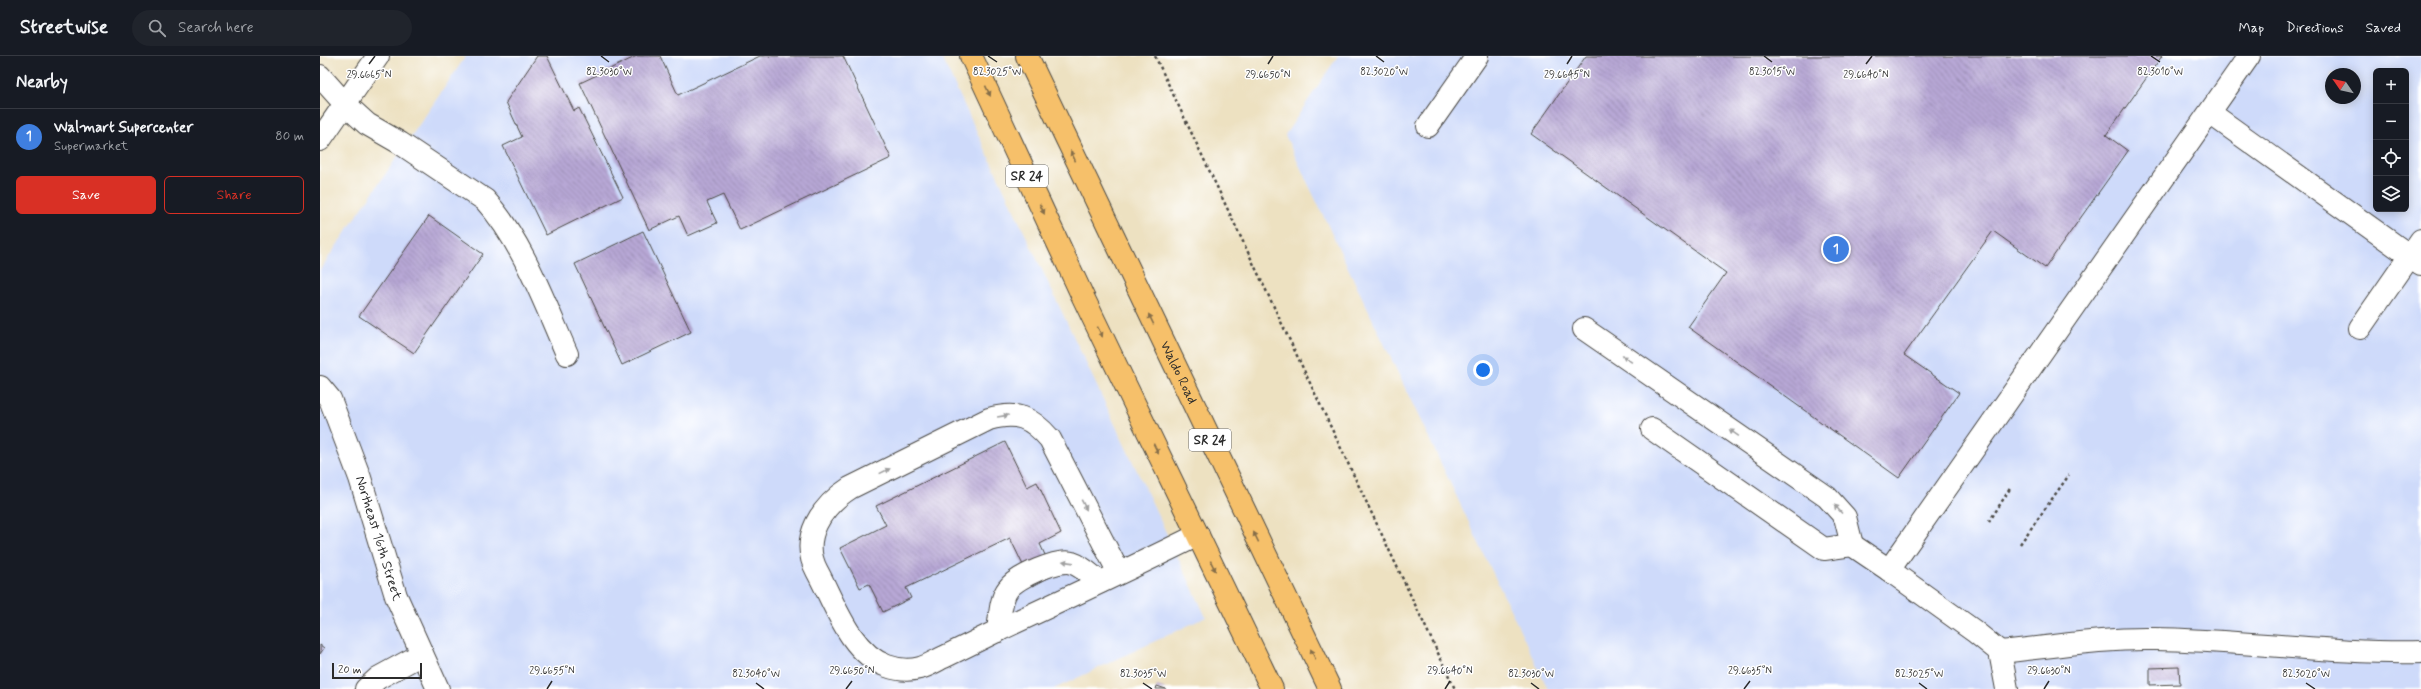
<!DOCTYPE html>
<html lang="en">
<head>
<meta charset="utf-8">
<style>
  :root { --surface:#171b24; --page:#20242c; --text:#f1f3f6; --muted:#9ea1a6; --line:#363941; --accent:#d93025 }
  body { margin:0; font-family:Mynerve,sans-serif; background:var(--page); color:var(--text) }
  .controls { position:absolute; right:12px; top:12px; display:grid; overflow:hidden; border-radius:6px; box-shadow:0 2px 10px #0003 }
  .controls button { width:36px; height:36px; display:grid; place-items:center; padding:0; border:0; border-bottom:1px solid var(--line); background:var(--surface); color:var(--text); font:20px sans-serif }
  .compass { position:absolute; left:2005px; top:12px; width:36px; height:36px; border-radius:50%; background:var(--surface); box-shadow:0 2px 10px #0003; rotate:304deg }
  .scale { position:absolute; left:12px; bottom:10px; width:90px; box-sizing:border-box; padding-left:4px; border:2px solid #2b2b2b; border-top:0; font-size:11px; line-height:14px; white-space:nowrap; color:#2b2b2b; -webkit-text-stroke:3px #fff; paint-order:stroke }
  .you { position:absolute; left:1163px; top:314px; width:14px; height:14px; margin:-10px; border:3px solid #fff; border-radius:50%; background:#1a73e8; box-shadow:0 0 0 6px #1a73e833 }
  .badge { display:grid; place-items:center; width:26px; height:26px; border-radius:50%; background:var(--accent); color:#fff; font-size:13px; font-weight:700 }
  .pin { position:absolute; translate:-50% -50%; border:2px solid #fff; box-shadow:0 1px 4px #0006 }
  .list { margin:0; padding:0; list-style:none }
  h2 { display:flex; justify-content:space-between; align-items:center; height:52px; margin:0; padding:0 16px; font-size:17px }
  h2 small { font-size:13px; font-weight:400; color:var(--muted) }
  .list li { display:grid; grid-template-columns:26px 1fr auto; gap:12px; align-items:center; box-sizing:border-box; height:56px; padding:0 16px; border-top:1px solid var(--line) }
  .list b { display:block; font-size:15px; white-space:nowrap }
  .list p { margin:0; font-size:13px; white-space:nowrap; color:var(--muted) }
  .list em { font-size:13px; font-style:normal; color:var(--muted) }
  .actions { display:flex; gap:8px; padding:12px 16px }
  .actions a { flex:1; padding:9px 0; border:1px solid var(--accent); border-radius:6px; text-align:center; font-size:14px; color:var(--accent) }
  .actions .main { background:var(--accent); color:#fff }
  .icon { flex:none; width:22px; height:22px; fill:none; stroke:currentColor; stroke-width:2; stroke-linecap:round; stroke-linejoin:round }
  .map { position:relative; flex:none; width:2101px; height:633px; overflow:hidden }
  header { display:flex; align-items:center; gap:24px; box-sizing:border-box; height:56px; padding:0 20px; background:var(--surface); border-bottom:1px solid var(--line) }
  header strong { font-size:19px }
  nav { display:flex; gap:22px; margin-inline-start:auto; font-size:14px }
  .search { width:280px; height:36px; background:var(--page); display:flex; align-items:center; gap:10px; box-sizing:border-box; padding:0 14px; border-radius:22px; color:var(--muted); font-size:15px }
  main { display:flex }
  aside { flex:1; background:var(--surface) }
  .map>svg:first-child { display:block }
  .built { fill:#cedafa; fill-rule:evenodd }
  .building { fill:url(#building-back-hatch) }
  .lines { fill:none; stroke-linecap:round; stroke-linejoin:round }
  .minor-casing { stroke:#484642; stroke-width:24 }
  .highway-casing { stroke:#484642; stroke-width:24 }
  .path { stroke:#484642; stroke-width:2.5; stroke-dasharray:3 3; stroke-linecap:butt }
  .minor { stroke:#fff; stroke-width:22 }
  .highway { stroke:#f6c06b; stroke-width:22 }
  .oneway { fill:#866e48 }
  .oneway2 { fill:#a0a0a0 }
  .ticks { fill:none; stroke:#2b2b2b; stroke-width:1.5 }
  .labels { text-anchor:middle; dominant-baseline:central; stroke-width:3; stroke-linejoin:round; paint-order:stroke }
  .shield { fill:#fff; stroke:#6b6b6b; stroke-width:1 }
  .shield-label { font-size:13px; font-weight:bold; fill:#2b2b2b }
  .street-label { font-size:14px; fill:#2b2b2b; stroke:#fff }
  .ticks-label { font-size:10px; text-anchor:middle; fill:#2b2b2b; stroke:#fff; stroke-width:3; stroke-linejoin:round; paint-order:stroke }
</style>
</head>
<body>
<header>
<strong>Streetwise</strong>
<div class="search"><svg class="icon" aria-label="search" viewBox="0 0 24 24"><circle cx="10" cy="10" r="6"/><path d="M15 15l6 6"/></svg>Search here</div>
<nav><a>Map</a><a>Directions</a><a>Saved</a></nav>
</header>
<main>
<aside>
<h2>Nearby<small></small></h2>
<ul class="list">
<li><span class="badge" style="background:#3f7fe0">1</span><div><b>Walmart Supercenter</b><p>Supermarket</p></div><em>80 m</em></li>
</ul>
<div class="actions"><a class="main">Save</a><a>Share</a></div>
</aside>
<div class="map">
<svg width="2101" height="633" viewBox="0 0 2101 633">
  <defs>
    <pattern id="building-back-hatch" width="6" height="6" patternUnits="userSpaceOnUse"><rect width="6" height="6" fill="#b7a7d5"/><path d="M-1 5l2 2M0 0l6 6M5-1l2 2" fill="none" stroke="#9588ad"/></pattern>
  </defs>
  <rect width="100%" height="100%" fill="#fff"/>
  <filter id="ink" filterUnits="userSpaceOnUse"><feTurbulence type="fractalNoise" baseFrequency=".025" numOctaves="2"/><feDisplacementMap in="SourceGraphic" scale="8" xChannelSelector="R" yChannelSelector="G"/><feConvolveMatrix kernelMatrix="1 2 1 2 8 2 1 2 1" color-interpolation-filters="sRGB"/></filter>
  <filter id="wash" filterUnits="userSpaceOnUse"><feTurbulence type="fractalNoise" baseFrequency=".012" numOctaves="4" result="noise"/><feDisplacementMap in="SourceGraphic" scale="16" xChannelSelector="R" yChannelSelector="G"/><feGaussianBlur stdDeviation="0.9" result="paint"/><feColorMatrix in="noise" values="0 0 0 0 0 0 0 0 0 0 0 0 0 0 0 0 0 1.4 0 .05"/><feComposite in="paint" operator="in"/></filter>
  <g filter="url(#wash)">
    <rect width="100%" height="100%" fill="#ede1c1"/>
    <path class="built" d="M 146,0 L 621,0 L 886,561 L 734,633 L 0,633 L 0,214 Z
      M 1018,0 L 2101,0 L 2101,633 L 1228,633 L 965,79 ZM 2056,15 L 2086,15 L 2086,153 L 2056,153 ZM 2011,18 L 2035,18 L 2035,42 L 2011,42 Z"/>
    <g id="blocks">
      <path class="building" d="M 217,0 L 227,0 L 254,55 L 259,52 L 303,141 L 226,179 L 183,90 L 202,81 L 186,46 Z
        M 317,0 L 340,0 L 358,39 L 440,0 L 523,0 L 571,102 L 420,174 L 403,139 L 387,146 L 397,167 L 368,180 L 359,160 L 329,174 L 260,27 Z
        M 1266,0 L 1842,0 L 1786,79 L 1808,95 L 1725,212 L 1673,175 L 1584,299 L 1639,337 L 1579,422 L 1368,271 L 1406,217 L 1211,78 Z
        M 109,160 L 163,198 L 94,297 L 39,260 Z
        M 323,175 L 371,276 L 302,309 L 255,208 Z
        M 685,386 L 707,431 L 717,426 L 741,477 L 720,488 L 734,519 L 713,530 L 690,482 L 586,532 L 591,542 L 563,556 L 549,528 L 540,532 L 520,492 L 566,469 L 556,450 Z
        M 0,589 L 4,592 L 0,598 Z
        M 1859,611 L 1860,628 L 1830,629 L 1830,612 Z
        M 837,630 L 846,633 L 836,633 Z"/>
    </g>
  </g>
  <g filter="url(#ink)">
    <use href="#blocks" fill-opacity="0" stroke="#484642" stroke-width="1"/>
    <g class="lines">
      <g class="minor-casing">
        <g id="minor">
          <path d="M 0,20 L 25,48 L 47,68 L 80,87 L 165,144 C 202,184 225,248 247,298"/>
          <path d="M 1890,57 L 2101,208"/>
          <path d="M 1108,70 L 1157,0"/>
          <path d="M 0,84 L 58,0"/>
          <path d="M 2040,272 L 2101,184"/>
          <path d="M 1264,273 L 1507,441 L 1525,461 L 1532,489"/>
          <path id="s1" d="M 0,331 L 10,343 L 40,422 L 76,540 L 118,633"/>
          <path d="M 1332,373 L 1504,493 L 1532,489 L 1569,514"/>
          <path d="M 799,517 L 730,383 C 711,361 697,355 669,363 L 530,432 C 502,450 479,482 497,515 C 514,546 530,597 567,610 C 578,614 589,615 600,612 C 608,610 617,604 624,601 C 642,592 661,583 679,574 C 745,543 812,512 878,479"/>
          <path d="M 678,575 C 680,562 680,543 688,533 C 696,521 739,502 752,507 C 762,510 772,520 780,526"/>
          <path d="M 1680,596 C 1731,591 1782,582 1834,583 C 1923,584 2012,598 2101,596"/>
          <path d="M 46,633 L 58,622 L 102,598"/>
          <path d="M 1687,633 L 1680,596 L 1654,575 L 1569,514 L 1929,0"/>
        </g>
      </g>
      <g class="highway-casing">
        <g id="highway">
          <path d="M 651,0 L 763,241 L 952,633"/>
          <path id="s2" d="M 707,0 L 1010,633"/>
        </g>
      </g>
      <path class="path" d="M 835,0 L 1135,633
        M 1669,466 L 1691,431
        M 1700,488 L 1749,419"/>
      <use href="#minor" class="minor"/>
      <use href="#highway" class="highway"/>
    </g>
    <defs><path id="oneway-solid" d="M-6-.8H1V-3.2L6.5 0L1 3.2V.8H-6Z"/></defs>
    <g class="oneway">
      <use href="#oneway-solid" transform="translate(668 35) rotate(65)"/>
      <use href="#oneway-solid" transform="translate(753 100) rotate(-115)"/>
      <use href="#oneway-solid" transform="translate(722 153) rotate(65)"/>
      <use href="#oneway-solid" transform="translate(831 263) rotate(-116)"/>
      <use href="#oneway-solid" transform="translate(780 276) rotate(64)"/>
      <use href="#oneway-solid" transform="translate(836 393) rotate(64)"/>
      <use href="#oneway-solid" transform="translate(936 481) rotate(-116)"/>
      <use href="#oneway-solid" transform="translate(893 510) rotate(64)"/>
      <use href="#oneway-solid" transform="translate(993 598) rotate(-116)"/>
    </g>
    <g class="oneway2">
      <use href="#oneway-solid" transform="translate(1307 303) rotate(-145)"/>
      <use href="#oneway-solid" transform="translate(683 360) rotate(-9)"/>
      <use href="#oneway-solid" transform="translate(1414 377) rotate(-145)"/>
      <use href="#oneway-solid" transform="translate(565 415) rotate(-26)"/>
      <use href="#oneway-solid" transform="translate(764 449) rotate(63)"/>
      <use href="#oneway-solid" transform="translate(1518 453) rotate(-132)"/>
      <use href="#oneway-solid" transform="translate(748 506) rotate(-172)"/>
    </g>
  </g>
  <path class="ticks" d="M 281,0 L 289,6M 668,0 L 677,6M 1056,0 L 1064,6M 1444,0 L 1452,6M 1831,0 L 1840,6M 49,8 L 55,0M 948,8 L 953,0M 1247,8 L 1252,0M 1546,8 L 1552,0M 436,627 L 444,633M 823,627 L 832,633M 1211,627 L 1219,633M 1599,627 L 1607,633M 1986,627 L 1995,633M 227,633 L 232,625M 526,633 L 532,625M 1125,633 L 1130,625M 1424,633 L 1430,625M 1724,633 L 1729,625"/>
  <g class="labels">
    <g class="shield">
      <rect x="686" y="109" width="42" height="22" rx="3"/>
      <rect x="869" y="373" width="42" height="22" rx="3"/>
    </g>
    <g class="shield-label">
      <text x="707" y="120">SR 24</text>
      <text x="890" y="384">SR 24</text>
    </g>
    <g class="street-label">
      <text stroke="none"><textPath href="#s2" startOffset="351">Waldo Road</textPath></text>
      <text stroke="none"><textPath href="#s1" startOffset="163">Northeast 16th Street</textPath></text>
    </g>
  </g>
  <g class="ticks-label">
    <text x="1840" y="19">82.3010°W</text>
    <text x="289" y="19">82.3030°W</text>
    <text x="677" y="19">82.3025°W</text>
    <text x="1064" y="19">82.3020°W</text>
    <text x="1452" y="19">82.3015°W</text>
    <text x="49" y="22">29.6665°N</text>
    <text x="948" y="22">29.6650°N</text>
    <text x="1247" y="22">29.6645°N</text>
    <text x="1546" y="22">29.6640°N</text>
    <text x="232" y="618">29.6655°N</text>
    <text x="532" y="618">29.6650°N</text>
    <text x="1130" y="618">29.6640°N</text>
    <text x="1430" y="618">29.6635°N</text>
    <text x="1729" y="618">29.6630°N</text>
    <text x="436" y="621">82.3040°W</text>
    <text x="823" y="621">82.3035°W</text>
    <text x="1211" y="621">82.3030°W</text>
    <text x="1599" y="621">82.3025°W</text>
    <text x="1986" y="621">82.3020°W</text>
  </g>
</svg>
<div class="controls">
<button>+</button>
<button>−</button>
<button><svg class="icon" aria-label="locate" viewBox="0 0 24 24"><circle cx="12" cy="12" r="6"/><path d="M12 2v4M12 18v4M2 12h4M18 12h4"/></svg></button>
<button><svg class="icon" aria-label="layers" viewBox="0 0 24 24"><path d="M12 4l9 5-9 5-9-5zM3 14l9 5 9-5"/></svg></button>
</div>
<svg class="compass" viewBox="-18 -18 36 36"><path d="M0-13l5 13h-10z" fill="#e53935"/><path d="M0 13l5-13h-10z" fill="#9ea1a6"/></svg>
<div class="scale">20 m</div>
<div class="you"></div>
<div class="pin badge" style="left:1516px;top:193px;background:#3f7fe0">1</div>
</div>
</main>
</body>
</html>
